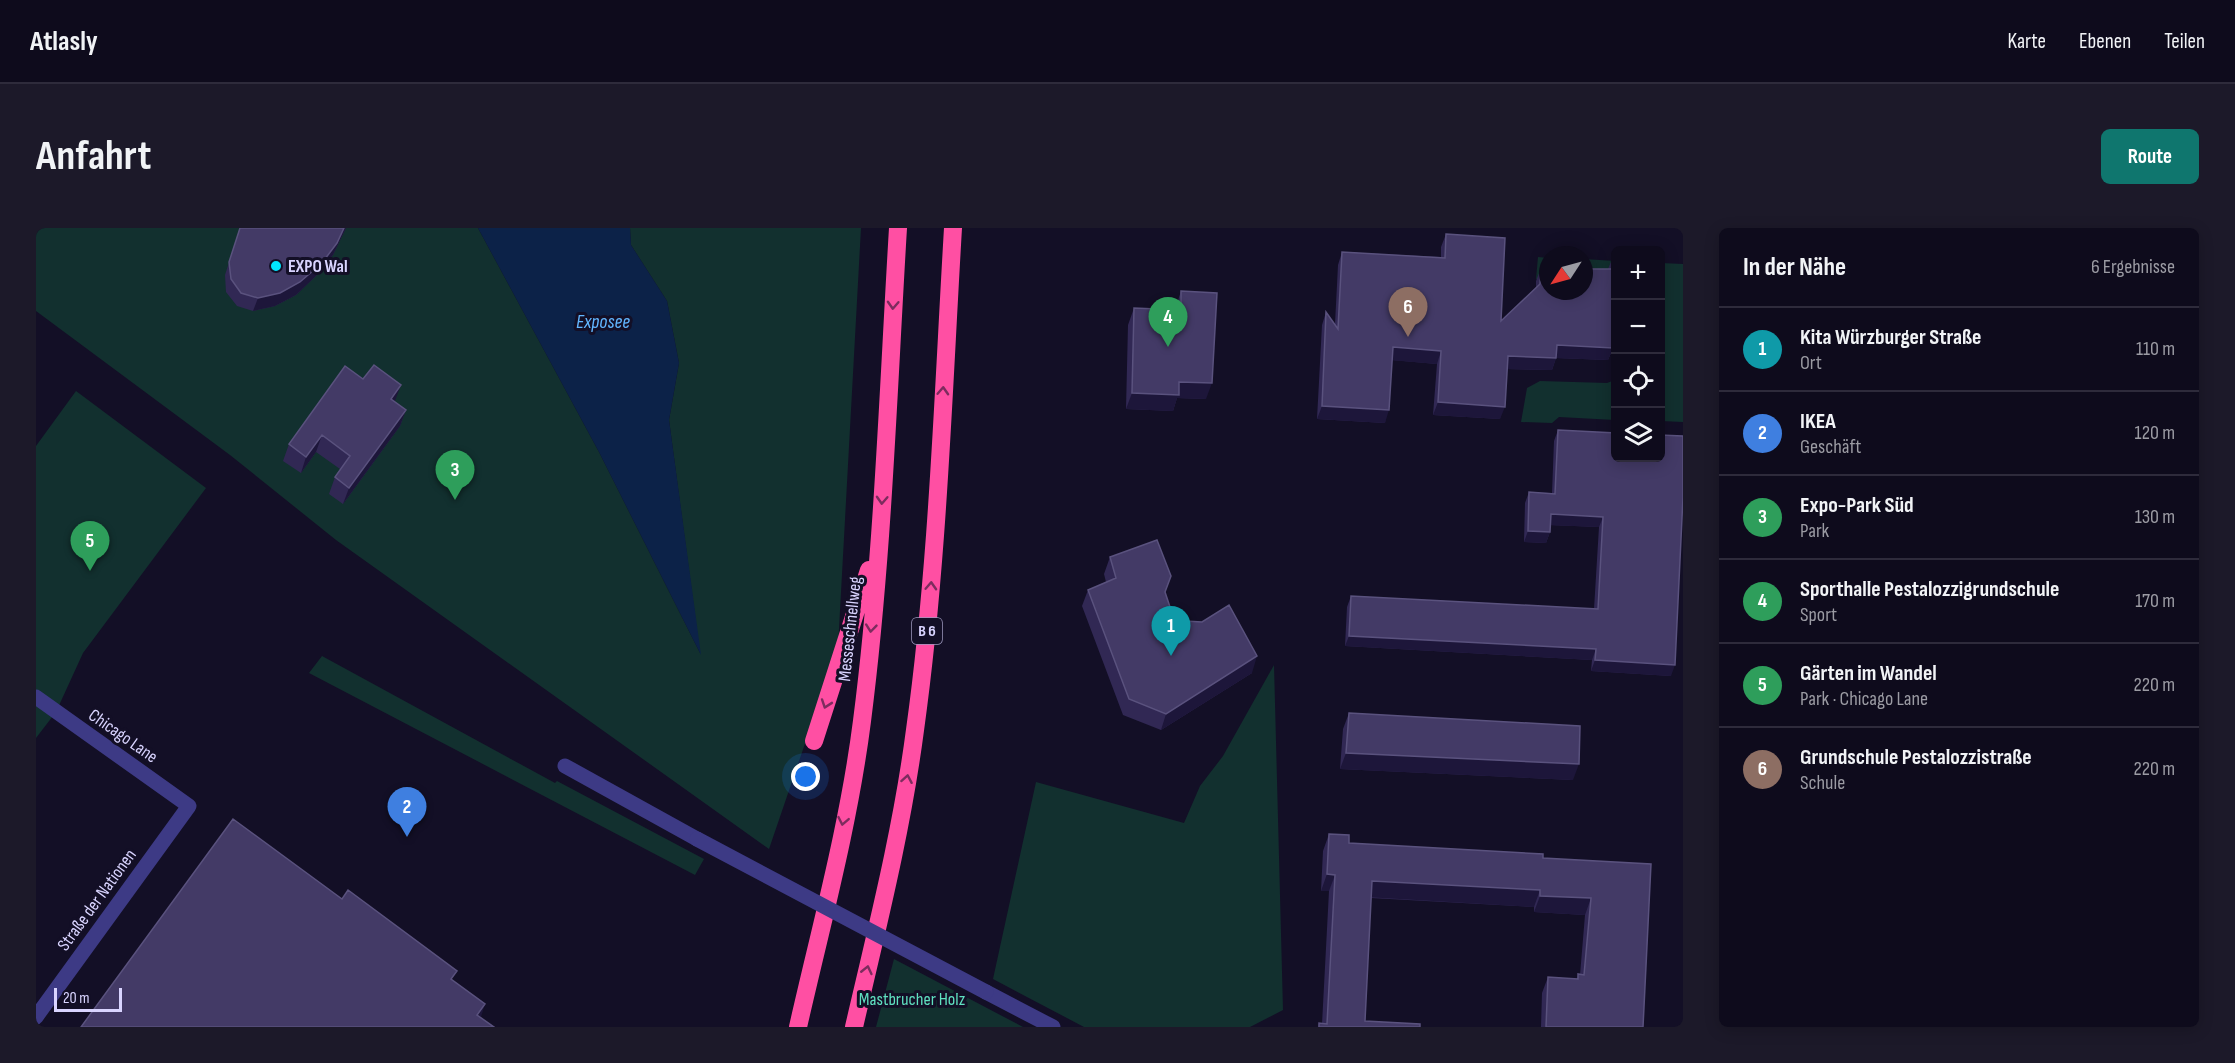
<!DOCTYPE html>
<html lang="de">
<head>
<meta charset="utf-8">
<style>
  :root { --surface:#0e0b1c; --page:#1c1929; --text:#f1f3f6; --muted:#9b9ba3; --line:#2e2b3b; --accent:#0f766e }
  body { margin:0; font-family:"Sofia Sans Condensed",sans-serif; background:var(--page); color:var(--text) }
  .controls { position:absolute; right:18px; top:18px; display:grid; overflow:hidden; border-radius:9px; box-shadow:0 3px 15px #0003 }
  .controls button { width:54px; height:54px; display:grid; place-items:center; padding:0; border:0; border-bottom:2px solid var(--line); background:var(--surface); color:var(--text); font:30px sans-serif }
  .compass { position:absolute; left:1503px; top:18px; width:54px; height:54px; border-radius:50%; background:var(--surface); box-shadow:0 3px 15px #0003; rotate:234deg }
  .scale { position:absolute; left:18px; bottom:15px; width:68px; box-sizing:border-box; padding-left:6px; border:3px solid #d9d4ff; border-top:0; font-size:16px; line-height:21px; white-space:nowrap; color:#d9d4ff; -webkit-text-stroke:4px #130f26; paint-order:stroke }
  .you { position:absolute; left:770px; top:549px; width:21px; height:21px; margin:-15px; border:4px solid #fff; border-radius:50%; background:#1a73e8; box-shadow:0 0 0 9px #1a73e833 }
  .badge { display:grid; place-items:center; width:39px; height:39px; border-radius:50%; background:var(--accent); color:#fff; font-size:20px; font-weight:700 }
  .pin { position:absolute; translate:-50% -50px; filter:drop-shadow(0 2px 3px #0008) }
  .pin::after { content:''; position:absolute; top:32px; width:21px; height:18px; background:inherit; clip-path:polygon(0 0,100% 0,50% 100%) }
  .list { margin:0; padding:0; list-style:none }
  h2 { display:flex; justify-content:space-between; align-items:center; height:78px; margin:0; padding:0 24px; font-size:26px }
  h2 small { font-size:20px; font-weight:400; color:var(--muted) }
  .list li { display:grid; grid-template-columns:39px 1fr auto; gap:18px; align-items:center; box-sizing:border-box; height:84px; padding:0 24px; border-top:2px solid var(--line) }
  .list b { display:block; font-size:22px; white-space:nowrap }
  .list p { margin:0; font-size:20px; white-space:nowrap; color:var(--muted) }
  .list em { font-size:20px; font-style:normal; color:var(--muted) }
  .icon { flex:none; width:33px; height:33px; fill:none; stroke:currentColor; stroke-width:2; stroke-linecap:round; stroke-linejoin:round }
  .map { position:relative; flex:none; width:1647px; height:799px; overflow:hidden; border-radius:9px }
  header { display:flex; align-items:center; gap:36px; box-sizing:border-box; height:84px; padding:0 30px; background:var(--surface); border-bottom:2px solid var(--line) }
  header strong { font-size:28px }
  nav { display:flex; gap:33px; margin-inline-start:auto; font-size:21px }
  .intro { display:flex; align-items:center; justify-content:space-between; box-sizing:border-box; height:144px; padding:0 36px }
  h1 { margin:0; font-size:42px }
  .button { padding:15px 27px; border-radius:9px; background:var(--accent); color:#fff; font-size:21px; font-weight:700 }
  main { display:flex; gap:36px; padding:0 36px }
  aside { flex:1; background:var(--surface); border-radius:9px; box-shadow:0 3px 15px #0003 }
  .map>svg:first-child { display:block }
  .green { fill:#12302f }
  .water { fill:#0c2248 }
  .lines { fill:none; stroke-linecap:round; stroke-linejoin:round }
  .minor { stroke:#3d3a85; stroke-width:15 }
  .highway { stroke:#ff4fa3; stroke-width:18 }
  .minor-bridge { stroke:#3d3a85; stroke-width:15 }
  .wall { fill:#312854 }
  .shaded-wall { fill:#1d163a }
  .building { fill:#433a66; stroke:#5a527e; stroke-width:1.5 }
  .oneway { stroke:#7d2c5e }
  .poi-dot { fill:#00e5ff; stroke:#130f26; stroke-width:2 }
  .labels { text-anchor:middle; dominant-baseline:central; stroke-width:6; stroke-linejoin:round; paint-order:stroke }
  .shield { fill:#130f26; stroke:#9e99be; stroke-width:1.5 }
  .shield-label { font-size:16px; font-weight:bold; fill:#d9d4ff }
  .poi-label { font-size:18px; font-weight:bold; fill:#d9d4ff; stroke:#130f26; text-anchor:start }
  .street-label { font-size:18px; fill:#d9d4ff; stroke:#130f26 }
  .park-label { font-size:18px; fill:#5fe0c0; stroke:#130f26 }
  .water-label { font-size:20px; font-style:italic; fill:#62b6ff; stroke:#130f26 }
</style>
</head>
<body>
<header>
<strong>Atlasly</strong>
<nav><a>Karte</a><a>Ebenen</a><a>Teilen</a></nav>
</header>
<div class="intro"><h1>Anfahrt</h1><a class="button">Route</a></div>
<main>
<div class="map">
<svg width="1647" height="799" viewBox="0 0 1647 799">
  <rect width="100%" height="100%" fill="#130f26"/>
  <path class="green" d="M 0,0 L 442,0 L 563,224 L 664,425 L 633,192 L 643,135 L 631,73 L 595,17 L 594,0 L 825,0 L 802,419 L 733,621 L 300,312 L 194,227 L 0,83 Z
    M 1502,29 L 1512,30 L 1512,52 L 1500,51 Z
    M 1548,31 L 1579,33 L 1579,42 L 1548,53 Z
    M 1625,35 L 1647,36 L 1647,194 L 1625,193 L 1624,100 L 1628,100 L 1629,86 L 1625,86 Z
    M 1579,152 L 1579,192 L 1523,189 L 1516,195 L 1485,194 L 1491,160 L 1504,153 L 1571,155 Z
    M 40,163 L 170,260 L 47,425 L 20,484 L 0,510 L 0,218 Z
    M 286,428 L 519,555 L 521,553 L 668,631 L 659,647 L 273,445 Z
    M 1238,437 L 1247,782 L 1214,799 L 1048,799 L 957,751 L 1000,554 L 1148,595 L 1164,558 L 1187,528 Z
    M 858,731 L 987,799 L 840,799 Z"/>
  <path class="water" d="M 442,0 L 594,0 L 595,17 L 631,73 L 643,135 L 633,192 L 665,427 L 563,224 Z"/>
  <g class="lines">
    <path class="minor" d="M 0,469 L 153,578 L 0,789
      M 529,538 L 661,611
      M 950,764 L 1017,799"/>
    <path class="highway" d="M 778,513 L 833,342
      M 762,799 C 785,698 813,596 826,493 C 847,329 852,164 862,0
      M 818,799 C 841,700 866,602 879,502 C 902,336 907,167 917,0"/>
    <path class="minor-bridge" d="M 661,611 L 950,764"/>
  </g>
  <path class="wall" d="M 204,0 L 310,0 L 297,27 L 281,47 L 260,67 L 239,78 L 217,83 L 201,78 L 190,64 L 189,47 Z
    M 1410,6 L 1465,93 L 1500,60 L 1500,53 L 1505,40 L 1572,41 L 1577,29 L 1580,29 L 1580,120 L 1577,120 L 1572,132 L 1520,130 L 1516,142 L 1471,141 L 1464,191 L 1397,187 L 1401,136 L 1356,132 L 1349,195 L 1281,191 L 1286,97 L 1290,84 L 1299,96 L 1302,37 L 1306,24 L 1405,29 L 1405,19 Z
    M 1145,63 L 1170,171 L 1141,170 L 1137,183 L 1090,181 L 1092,97 L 1098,80 L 1139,82 Z
    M 359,174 L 370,182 L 364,198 L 307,276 L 293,266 L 299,249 L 304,241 L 280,224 L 265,245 L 247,233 L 253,216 Z
    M 1522,202 L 1580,205 L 1635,448 L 1555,443 L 1556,432 L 1309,418 L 1311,379 L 1315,368 L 1558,381 L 1563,299 L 1514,297 L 1514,304 L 1510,315 L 1488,314 L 1489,275 L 1493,264 L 1516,265 L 1518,213 Z
    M 1074,329 L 1129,364 L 1135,382 L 1216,445 L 1125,502 L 1087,487 L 1046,378 L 1052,362 L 1070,354 L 1068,346 Z
    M 1313,485 L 1537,552 L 1304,541 L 1307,501 Z
    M 1293,606 L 1313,615 L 1507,630 L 1615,636 L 1607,799 L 1505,799 L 1506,765 L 1512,749 L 1541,751 L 1542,746 L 1544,747 L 1549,687 L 1498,684 L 1498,679 L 1335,670 L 1329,793 L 1384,799 L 1282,799 L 1283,795 L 1286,796 L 1293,663 L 1285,663 L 1287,623 Z"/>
  <path class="shaded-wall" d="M 308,0 L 310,0 L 297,27 L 281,47 L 260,67 L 239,78 L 217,83 L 222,70 Z
    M 1577,107 L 1580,107 L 1580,120 L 1573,119 Z
    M 1521,117 L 1577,120 L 1572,132 L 1520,130 L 1516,142 L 1467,141 L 1472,128 Z
    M 1357,119 L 1405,123 L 1401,136 L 1353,132 Z
    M 1143,154 L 1176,155 L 1170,171 L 1141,170 L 1137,183 L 1090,181 L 1096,165 Z
    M 365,157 L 359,173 L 349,188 L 355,171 Z
    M 1402,174 L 1469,179 L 1464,191 L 1397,187 Z
    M 1286,178 L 1353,182 L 1349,195 L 1281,191 Z
    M 370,182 L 364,198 L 307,276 L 313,260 Z
    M 286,207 L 280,224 L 265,245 L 270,229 Z
    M 1515,286 L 1567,289 L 1563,299 L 1511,297 Z
    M 1492,303 L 1514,304 L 1510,315 L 1488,314 Z
    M 1313,408 L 1560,421 L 1556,432 L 1309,418 Z
    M 1221,428 L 1216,445 L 1125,502 L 1130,486 Z
    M 1559,432 L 1639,437 L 1635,448 L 1555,443 Z
    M 1310,525 L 1543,536 L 1537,552 L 1304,541 Z
    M 1291,646 L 1299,647 L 1293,663 L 1285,663 Z
    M 1336,653 L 1504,662 L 1498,679 L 1330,669 Z
    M 1504,668 L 1555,670 L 1549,687 L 1498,684 Z
    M 449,776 L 445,789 L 441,787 Z"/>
  <path class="building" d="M 204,0 L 308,0 L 301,15 L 286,35 L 264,54 L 244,65 L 222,70 L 205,65 L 195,51 L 193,34 Z
    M 1410,6 L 1469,10 L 1465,93 L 1504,56 L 1505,40 L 1512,40 L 1512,63 L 1548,63 L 1548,41 L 1577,41 L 1577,29 L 1580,29 L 1580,107 L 1577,107 L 1577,120 L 1521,117 L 1520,130 L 1472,128 L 1469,179 L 1402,174 L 1405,123 L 1357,119 L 1353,182 L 1286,178 L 1290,84 L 1302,101 L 1306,24 L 1409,30 Z
    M 1145,63 L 1181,65 L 1176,155 L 1143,154 L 1143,167 L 1096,165 L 1098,80 L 1145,82 Z
    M 338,137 L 365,157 L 355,171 L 370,182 L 313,260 L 299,249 L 314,228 L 286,207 L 270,229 L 253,216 L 309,138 L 327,151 Z
    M 1522,202 L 1580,205 L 1580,230 L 1624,230 L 1624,207 L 1647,208 L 1647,269 L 1639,437 L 1559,432 L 1560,421 L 1313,408 L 1315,368 L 1562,381 L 1567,289 L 1515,286 L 1514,304 L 1492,303 L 1493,264 L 1519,266 Z
    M 1121,312 L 1135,348 L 1129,364 L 1135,382 L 1149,393 L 1166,394 L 1193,377 L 1221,428 L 1130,486 L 1093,471 L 1052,362 L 1080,350 L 1074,329 Z
    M 1313,485 L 1544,498 L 1543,536 L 1310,525 Z
    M 197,591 L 306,671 L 312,662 L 421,743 L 415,751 L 449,776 L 441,787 L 458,799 L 45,799 Z
    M 1293,606 L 1313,607 L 1313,615 L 1507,626 L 1507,630 L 1615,636 L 1607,799 L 1510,799 L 1512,749 L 1542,751 L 1542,746 L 1548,747 L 1555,670 L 1504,668 L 1504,662 L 1336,653 L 1329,793 L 1384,796 L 1384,799 L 1283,799 L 1283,795 L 1291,796 L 1299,647 L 1291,646 Z"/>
  <defs><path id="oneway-chevron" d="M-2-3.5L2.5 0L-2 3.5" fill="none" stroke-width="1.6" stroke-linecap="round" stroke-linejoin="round" transform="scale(1.5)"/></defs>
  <g class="oneway">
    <use href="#oneway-chevron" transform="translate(857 77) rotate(93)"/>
    <use href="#oneway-chevron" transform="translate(907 163) rotate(-87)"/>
    <use href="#oneway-chevron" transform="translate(846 272) rotate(93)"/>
    <use href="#oneway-chevron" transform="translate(895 358) rotate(-87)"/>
    <use href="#oneway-chevron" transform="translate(835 400) rotate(96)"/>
    <use href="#oneway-chevron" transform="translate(790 476) rotate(109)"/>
    <use href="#oneway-chevron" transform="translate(871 551) rotate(-80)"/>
    <use href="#oneway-chevron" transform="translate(807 593) rotate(101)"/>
    <use href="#oneway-chevron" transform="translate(831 742) rotate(-77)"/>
  </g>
  <circle class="poi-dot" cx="240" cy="38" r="6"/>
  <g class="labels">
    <rect class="shield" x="876" y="390" width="30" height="26" rx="4.5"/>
    <g class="shield-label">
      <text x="891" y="403">B 6</text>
    </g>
    <g class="poi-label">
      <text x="252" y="38">EXPO Wal</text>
    </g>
    <g class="street-label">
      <text transform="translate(814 401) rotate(-84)">Messeschnellweg</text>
      <text transform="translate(87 508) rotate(35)">Chicago Lane</text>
      <text transform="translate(61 672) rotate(-54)">Straße der Nationen</text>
    </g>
    <g class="park-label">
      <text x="876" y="771">Mastbrucher Holz</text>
    </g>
    <g class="water-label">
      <text x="567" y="94">Exposee</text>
    </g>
  </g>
</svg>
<div class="controls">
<button>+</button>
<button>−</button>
<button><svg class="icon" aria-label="locate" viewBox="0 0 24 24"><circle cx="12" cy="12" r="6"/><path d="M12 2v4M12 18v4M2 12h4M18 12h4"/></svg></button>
<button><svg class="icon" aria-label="layers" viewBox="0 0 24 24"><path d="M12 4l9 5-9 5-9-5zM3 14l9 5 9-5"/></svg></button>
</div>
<svg class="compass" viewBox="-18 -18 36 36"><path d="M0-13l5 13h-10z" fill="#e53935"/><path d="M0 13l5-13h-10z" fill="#9b9ba3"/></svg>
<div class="scale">20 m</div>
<div class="you"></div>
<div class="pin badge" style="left:1135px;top:428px;background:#0f9aa8">1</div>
<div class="pin badge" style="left:371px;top:609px;background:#3f7fe0">2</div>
<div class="pin badge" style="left:419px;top:272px;background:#2e9e5b">3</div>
<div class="pin badge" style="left:1132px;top:119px;background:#2e9e5b">4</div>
<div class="pin badge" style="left:54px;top:343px;background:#2e9e5b">5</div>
<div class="pin badge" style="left:1372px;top:109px;background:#8d6e63">6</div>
</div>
<aside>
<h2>In der Nähe<small>6 Ergebnisse</small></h2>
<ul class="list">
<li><span class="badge" style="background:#0f9aa8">1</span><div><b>Kita Würzburger Straße</b><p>Ort</p></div><em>110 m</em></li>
<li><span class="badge" style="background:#3f7fe0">2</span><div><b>IKEA</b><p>Geschäft</p></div><em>120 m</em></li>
<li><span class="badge" style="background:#2e9e5b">3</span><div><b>Expo-Park Süd</b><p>Park</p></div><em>130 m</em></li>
<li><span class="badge" style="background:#2e9e5b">4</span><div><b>Sporthalle Pestalozzigrundschule</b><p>Sport</p></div><em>170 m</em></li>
<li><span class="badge" style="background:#2e9e5b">5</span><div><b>Gärten im Wandel</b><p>Park · Chicago Lane</p></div><em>220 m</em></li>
<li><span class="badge" style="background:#8d6e63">6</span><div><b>Grundschule Pestalozzistraße</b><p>Schule</p></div><em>220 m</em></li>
</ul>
</aside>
</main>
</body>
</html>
